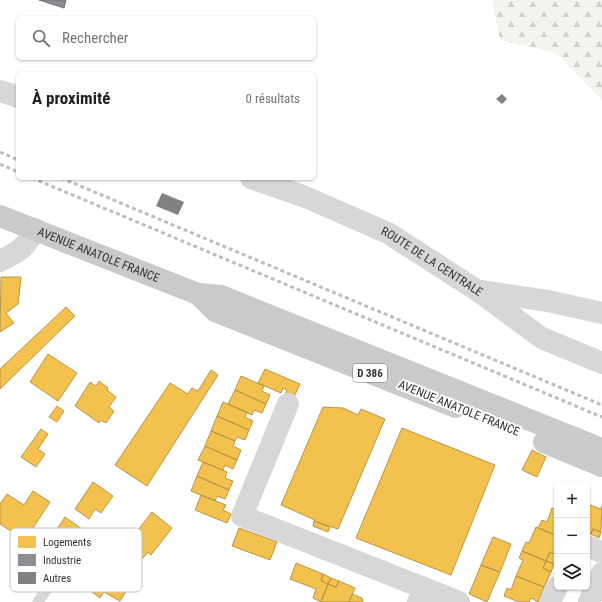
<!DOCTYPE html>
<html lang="fr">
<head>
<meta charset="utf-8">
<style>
  :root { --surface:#fff; --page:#f6f6f6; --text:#202124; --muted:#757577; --line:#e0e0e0 }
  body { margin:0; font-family:"Roboto Condensed",sans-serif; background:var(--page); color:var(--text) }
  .controls { position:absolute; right:12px; bottom:12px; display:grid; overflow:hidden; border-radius:6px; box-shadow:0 1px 3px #0004 }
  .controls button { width:36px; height:36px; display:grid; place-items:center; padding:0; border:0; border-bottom:1px solid var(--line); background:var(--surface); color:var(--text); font:20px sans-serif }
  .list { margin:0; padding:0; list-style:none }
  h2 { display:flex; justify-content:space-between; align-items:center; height:52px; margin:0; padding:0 16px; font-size:17px }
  h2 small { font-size:13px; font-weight:400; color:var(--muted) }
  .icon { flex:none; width:22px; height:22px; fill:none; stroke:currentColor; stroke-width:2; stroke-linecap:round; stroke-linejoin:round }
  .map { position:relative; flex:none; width:602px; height:602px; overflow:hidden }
  .search { position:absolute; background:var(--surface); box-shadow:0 1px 3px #0004; left:16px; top:16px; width:300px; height:44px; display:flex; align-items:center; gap:10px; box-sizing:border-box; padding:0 14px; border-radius:6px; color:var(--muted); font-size:15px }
  .panel { position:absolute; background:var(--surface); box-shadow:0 1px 3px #0004; left:16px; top:72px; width:300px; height:108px; border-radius:6px }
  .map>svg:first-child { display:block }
  .forest { fill:url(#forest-firs) }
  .homes { fill:#f2c14e; stroke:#b99646 }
  .industry { fill:#8d8d92; stroke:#727276 }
  .building { fill:#818181 }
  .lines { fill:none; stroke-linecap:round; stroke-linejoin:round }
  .lane { stroke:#d7d7d7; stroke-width:11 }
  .street { stroke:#d7d7d7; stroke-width:22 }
  .primary { stroke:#cacaca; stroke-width:22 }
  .rail { stroke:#bebebe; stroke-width:3; stroke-dasharray:4 3; stroke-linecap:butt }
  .labels { text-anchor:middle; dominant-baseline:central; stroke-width:4; stroke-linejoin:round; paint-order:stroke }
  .shield { fill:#fff; stroke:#707070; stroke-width:1 }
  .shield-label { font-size:11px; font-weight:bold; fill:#333 }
  .street-label { font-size:12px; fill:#333; stroke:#fff }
  .key { fill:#fff; stroke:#c2c2c2; stroke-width:1 }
  .key-label { font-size:11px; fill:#333 }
</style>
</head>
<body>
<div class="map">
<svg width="602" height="602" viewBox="0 0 602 602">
  <defs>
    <pattern id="forest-firs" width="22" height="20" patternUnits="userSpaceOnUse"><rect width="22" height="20" fill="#f1f5ed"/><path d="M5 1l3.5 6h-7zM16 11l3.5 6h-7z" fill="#cfd2cc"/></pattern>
  </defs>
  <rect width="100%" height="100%" fill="#fff"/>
  <path class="forest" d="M 492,0 L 602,0 L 602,100 L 556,53 L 500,40 Z"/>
  <path class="homes" d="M 1,277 L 21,277 L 18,304 L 6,313 L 14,323 L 0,332 Z
    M 66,307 L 75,316 L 0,389 L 0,369 Z
    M 48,354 L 77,373 L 58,401 L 30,382 Z
    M 265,369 L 300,384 L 293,399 L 285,395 L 287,390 L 283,388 L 281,393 L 258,383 Z
    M 211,370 L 218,375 L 147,486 L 115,465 L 170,383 L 188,394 L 192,388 L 198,391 Z
    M 241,376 L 264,386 L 262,391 L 270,395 L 266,404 L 235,390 Z
    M 99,381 L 108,388 L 107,390 L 116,397 L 109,407 L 114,411 L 106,423 L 101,420 L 99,423 L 75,406 L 90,382 L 96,386 Z
    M 235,390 L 266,404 L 262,413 L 254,410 L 252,415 L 228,404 Z
    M 223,402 L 247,412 L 245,417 L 253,421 L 249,430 L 217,416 Z
    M 57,406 L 64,411 L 57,422 L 49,417 Z
    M 323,407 L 343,408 L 358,415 L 361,409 L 385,419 L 338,529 L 314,521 L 315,520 L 281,505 Z
    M 217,416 L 249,430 L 245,440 L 237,437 L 235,441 L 211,431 Z
    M 402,428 L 495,465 L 451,575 L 356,538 Z
    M 41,429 L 48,434 L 38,449 L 45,454 L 36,467 L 21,457 Z
    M 211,431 L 235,441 L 233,446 L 241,450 L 237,460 L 205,446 Z
    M 205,446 L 237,460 L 233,469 L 225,465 L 223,470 L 198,460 Z
    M 532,450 L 546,457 L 537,477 L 522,470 Z
    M 203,462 L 227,472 L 225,478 L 233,481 L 229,490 L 197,476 Z
    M 197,476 L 229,490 L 225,499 L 217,496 L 215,501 L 191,491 Z
    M 93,482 L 113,496 L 101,513 L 95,509 L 89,519 L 75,509 Z
    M 33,491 L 50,502 L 25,540 L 0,524 L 0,504 L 7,494 L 24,505 Z
    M 201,495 L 226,505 L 223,510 L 231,514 L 227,523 L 195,510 Z
    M 587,504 L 601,509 L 602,506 L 601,532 L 593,529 L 591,534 L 587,533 Z
    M 552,508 L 557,510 L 557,536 L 538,528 L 542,520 L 547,522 Z
    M 152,512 L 172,528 L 151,555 L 148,552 L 142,559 L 129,549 L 135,542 L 131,539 Z
    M 65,517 L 89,534 L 80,549 L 75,545 L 63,563 L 59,560 L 52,570 L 37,559 Z
    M 314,521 L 330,527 L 328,532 L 313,526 Z
    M 536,527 L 557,536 L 557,555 L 550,552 L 546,561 L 522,551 L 526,542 L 529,543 Z
    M 239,528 L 277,542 L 270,560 L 232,546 Z
    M 593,529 L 601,532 L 599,538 L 591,534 Z
    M 493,537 L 511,544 L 500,572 L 481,565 Z
    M 522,551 L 546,561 L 543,568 L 551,572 L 544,587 L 516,576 L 523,560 L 519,558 Z
    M 550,552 L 557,555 L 554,564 L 546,561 Z
    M 546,561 L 554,564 L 551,572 L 543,568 Z
    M 296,563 L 323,574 L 321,581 L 328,584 L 321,602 L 313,598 L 316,589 L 290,579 Z
    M 481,565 L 500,572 L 487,602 L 469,594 Z
    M 108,567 L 132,582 L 120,601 L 104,592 L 100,598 L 92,592 Z
    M 323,574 L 331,578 L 328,584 L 321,581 Z
    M 516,576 L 544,587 L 538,602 L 531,598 L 529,602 L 519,602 L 504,596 L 507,588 L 511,590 Z
    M 331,578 L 339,581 L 336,587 L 328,584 Z
    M 339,581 L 355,588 L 349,602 L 321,602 L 328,584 L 336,587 Z
    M 352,594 L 362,598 L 363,602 L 349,602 Z"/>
  <path class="industry" d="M 39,0 L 66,0 L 64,8 Z"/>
  <path class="building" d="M 502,94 L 507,99 L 502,104 L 496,99 Z
    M 162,193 L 184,202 L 178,215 L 156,206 Z"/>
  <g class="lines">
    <path class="lane" d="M 38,602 L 47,589"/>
    <g class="street">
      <path d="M 0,91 L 18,97"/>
      <path id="s1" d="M 251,178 L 303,196 L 388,233 L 478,291 L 542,338 L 602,363"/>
      <path d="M 0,261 C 18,252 26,248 35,229"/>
      <path d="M 481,291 L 548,301 L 602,313"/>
      <path d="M 288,404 L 242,516 L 424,588"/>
      <path d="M 587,546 L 602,552"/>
      <path d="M 418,602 L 424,588 L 459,602"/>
      <path d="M 550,602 L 557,587"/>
      <path d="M 589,602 L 602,573"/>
    </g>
    <g class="primary">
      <path id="s2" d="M 0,216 L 198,294 L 221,296 L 602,449"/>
      <path d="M 198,294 L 215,311 L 456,407"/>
      <path d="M 544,442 L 602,466"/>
    </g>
    <path class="rail" d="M 0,152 L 18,160
      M 0,164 L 18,172
      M 32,178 L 602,417
      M 61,178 L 602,405"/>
  </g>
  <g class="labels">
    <rect class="shield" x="353" y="364" width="34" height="18" rx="3"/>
    <g class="shield-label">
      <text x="370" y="373">D 386</text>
    </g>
    <g class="street-label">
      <text stroke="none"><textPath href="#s2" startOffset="106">AVENUE ANATOLE FRANCE</textPath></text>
      <text stroke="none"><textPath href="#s1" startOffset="200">ROUTE DE LA CENTRALE</textPath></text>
      <text transform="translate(459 408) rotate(22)">AVENUE ANATOLE FRANCE</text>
    </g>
  </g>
  <rect x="10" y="528" width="132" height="64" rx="6" class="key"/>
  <rect x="18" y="536" width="18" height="12" fill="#f2c14e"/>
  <rect x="18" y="554" width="18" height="12" fill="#8d8d92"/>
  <rect x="18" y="572" width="18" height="12" fill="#818181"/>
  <g class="key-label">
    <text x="43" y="546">Logements</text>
    <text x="43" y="564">Industrie</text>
    <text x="43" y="582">Autres</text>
  </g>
</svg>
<div class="controls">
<button>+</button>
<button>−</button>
<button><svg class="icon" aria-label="layers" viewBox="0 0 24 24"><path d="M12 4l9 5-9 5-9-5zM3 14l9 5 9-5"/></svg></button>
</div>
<div class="search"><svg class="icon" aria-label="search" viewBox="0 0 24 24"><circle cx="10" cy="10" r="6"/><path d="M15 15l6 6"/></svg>Rechercher</div>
<section class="panel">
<h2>À proximité<small>0 résultats</small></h2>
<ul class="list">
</ul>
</section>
</div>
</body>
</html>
